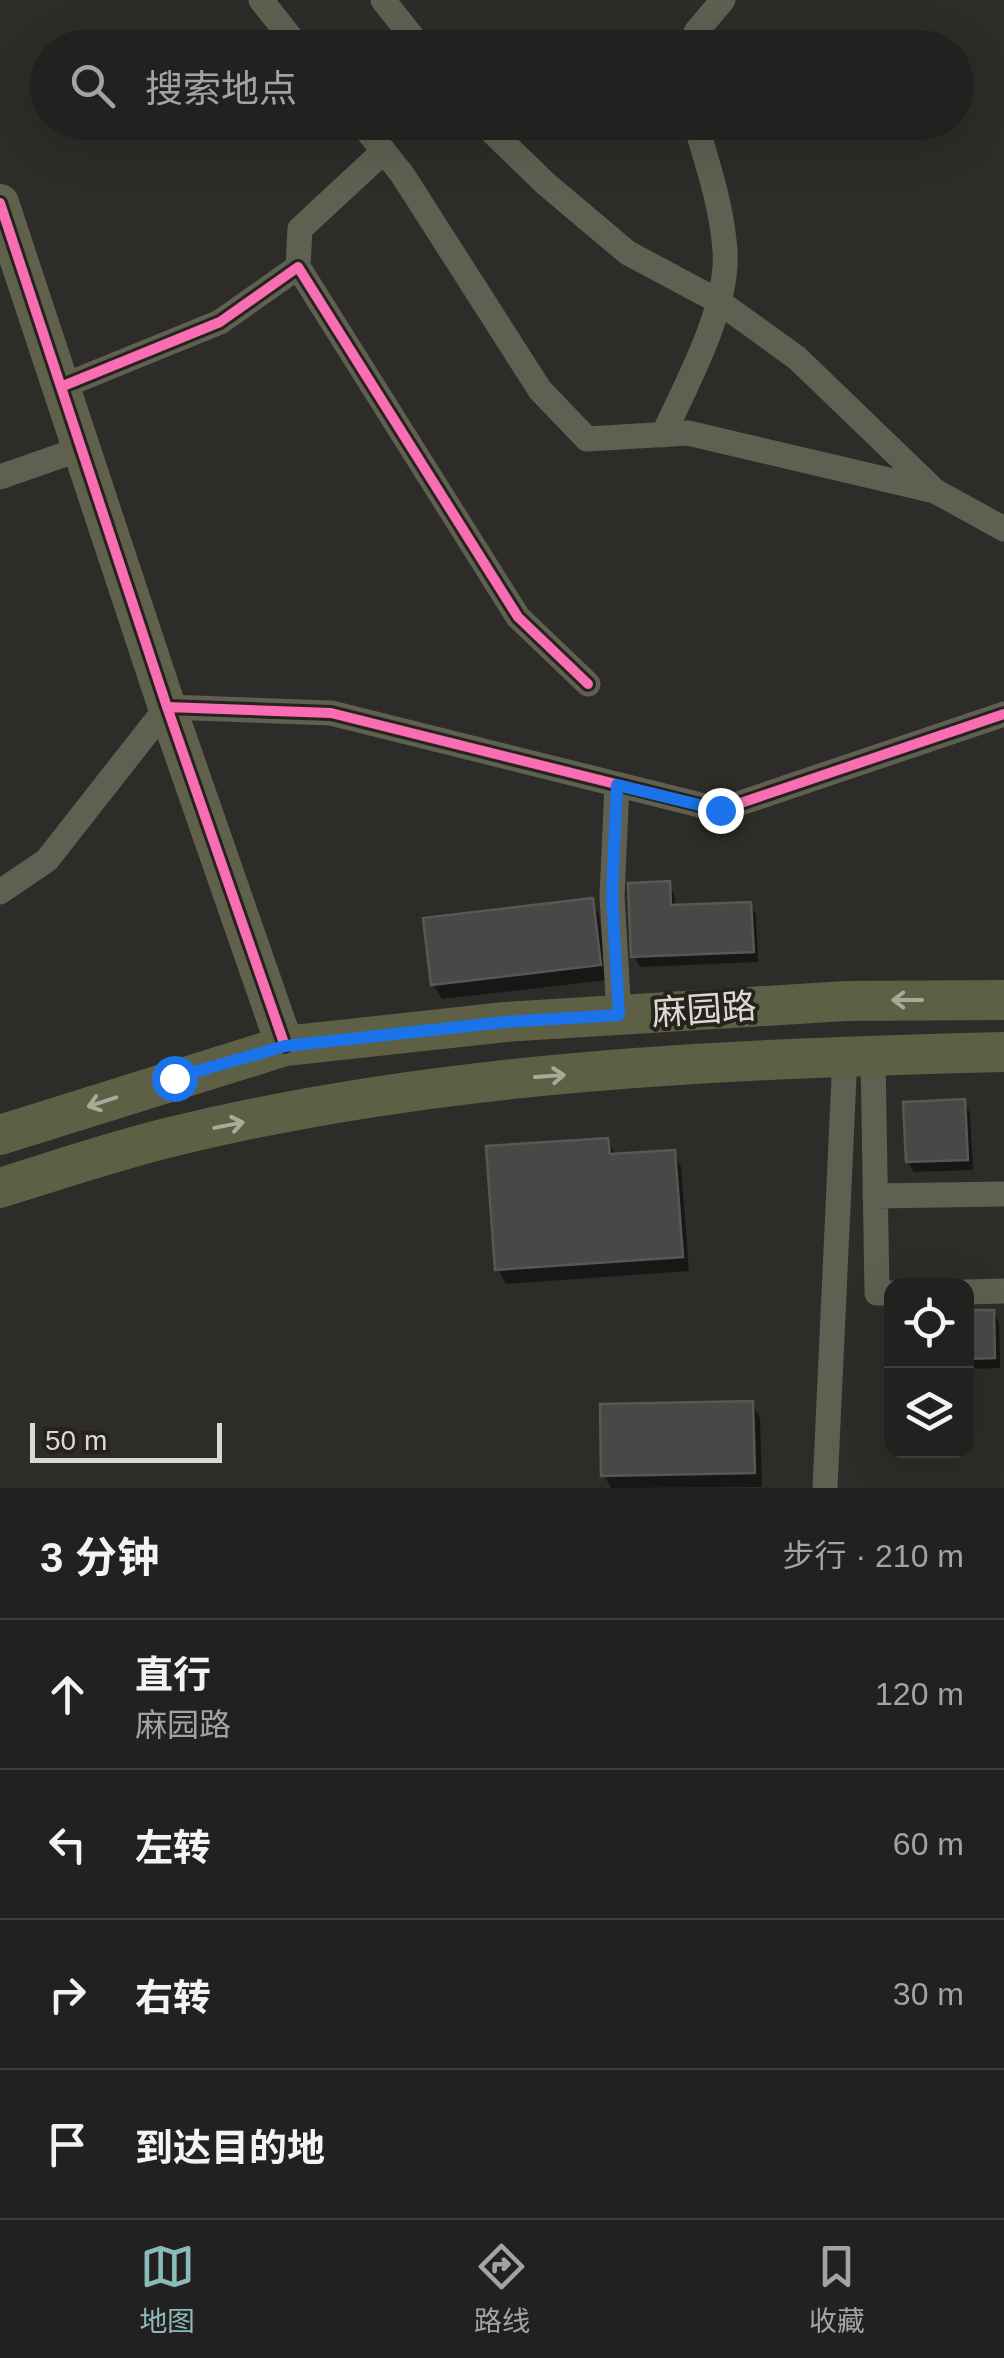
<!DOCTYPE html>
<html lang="zh">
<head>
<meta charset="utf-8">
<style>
  :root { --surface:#22211f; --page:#2a2928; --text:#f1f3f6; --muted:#a2a3a4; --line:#3f3e3d; --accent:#8bbbb9 }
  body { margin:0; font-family:Helvetica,"Noto Sans SC",sans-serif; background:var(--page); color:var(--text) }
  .controls { position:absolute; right:30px; bottom:30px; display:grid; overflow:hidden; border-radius:20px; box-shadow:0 10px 40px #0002 }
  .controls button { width:90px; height:90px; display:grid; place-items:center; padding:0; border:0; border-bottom:2px solid var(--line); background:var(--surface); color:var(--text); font:50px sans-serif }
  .scale { position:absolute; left:30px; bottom:25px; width:192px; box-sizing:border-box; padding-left:10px; border:5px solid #dbd9d6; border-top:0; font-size:28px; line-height:35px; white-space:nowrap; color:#dbd9d6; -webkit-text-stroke:8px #26231d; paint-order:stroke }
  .stop { position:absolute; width:30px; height:30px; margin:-22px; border:8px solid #1a73e8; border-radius:50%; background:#fff }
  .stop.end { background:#1a73e8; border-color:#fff; box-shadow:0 2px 10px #0008 }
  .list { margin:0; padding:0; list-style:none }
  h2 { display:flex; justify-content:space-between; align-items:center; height:130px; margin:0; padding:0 40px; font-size:42px }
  h2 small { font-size:32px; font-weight:400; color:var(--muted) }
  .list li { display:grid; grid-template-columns:65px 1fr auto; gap:30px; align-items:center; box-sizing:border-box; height:150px; padding:0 40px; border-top:2px solid var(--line) }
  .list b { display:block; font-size:38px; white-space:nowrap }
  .list p { margin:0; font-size:32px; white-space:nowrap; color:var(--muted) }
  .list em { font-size:32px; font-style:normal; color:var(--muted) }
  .icon { flex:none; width:55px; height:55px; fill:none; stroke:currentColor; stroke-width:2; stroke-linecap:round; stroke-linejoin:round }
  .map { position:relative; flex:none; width:1004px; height:1488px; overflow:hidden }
  .search { position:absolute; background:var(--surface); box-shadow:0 10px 40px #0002; left:30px; right:30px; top:30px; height:110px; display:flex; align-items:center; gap:25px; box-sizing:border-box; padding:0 35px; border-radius:55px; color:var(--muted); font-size:38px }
  .sheet { height:730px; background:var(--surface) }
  nav { display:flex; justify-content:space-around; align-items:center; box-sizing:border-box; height:140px; border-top:2px solid var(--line); background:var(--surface); font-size:28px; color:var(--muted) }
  nav a { display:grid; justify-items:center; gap:5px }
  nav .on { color:var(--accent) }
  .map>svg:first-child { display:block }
  .shadow { fill:#0007 }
  .building { fill:#4a4846; stroke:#595755; stroke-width:2.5 }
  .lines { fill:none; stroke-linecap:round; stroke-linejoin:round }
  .street { stroke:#5f6051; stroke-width:25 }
  .secondary { stroke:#5f614c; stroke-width:38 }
  .primary { stroke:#5d6045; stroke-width:40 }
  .cycleway-casing { stroke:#26231d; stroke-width:16 }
  .cycleway { stroke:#f96db3; stroke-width:10 }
  .oneway { stroke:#a9a99c }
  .route { stroke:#1a73e8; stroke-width:12 }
  .labels { text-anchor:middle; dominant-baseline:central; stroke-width:8; stroke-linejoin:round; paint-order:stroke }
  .street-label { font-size:35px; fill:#dbd9d6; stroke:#26231d }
</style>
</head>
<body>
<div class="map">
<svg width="1004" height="1488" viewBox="0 0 1004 1488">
  <rect width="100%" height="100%" fill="#2e2c29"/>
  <path class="shadow" d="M 668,884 L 674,894 L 675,907 L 750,904 L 756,915 L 758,962 L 640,967 L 634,956 Z
    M 591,900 L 599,915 L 607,980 L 442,999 L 433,985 Z
    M 964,1102 L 970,1113 L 973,1170 L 914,1172 L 908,1162 Z
    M 607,1140 L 616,1156 L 673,1152 L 681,1167 L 689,1271 L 506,1284 L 498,1269 Z
    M 993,1312 L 999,1323 L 1000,1368 L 966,1369 L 966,1313 Z
    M 752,1404 L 760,1418 L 762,1487 L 611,1488 L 604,1475 Z"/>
  <path class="building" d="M 670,881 L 671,905 L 751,902 L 754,952 L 631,957 L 628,883 Z
    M 593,898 L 601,965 L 431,985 L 423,918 Z
    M 965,1099 L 968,1160 L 906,1162 L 903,1102 Z
    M 608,1138 L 610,1154 L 675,1150 L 683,1257 L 495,1270 L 486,1146 Z
    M 966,1310 L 994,1310 L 995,1358 L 966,1359 Z
    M 753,1401 L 755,1473 L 601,1476 L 600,1404 Z"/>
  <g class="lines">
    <path class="street" d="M 261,0 L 299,48
      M 383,0 L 421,48
      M 694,48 L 696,32 L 723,0
      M 360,122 L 402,174 L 540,390 L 587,439 L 688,433 L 935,491
      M 482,122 L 546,184 L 628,253 L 718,301 L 797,358 L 935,491 L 1004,529
      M 298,267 L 300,229 L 384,151
      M 63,386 L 220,322 L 298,267 L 518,617 L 588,684
      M 663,435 C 686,385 729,307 725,251 C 722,207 708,165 695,122
      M 0,477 L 83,448
      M 617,785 L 612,896 L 619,1015
      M 0,892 L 47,860 L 167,707 L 331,713 L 720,810 L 1004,714
      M 873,1055 L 877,1293 L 892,1293
      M 875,1196 L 1004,1194
      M 966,1292 L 1004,1291
      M 825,1488 L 845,1056"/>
    <path class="secondary" d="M 0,203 L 167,707 L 285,1046"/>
    <path class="primary" d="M 0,1135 L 285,1046 L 505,1022 L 846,1001 L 1004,1000
      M 0,1188 C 58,1170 116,1150 175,1136 C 445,1070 727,1059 1004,1052"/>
    <g class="cycleway-casing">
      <path id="cycleway" d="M 0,203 L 167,707 L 285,1046
        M 63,386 L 220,322 L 298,267 L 518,617 L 588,684
        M 167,707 L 331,713 L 720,810 L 1004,714"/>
    </g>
    <use href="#cycleway" class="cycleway"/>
  </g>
  <defs><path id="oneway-shaft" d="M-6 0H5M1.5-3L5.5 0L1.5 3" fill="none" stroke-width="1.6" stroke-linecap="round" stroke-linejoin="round" transform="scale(2.5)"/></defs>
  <g class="oneway">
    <use href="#oneway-shaft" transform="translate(907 1000) rotate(180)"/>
    <use href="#oneway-shaft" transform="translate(550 1076) rotate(-4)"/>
    <use href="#oneway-shaft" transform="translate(102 1102) rotate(162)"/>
    <use href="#oneway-shaft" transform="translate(229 1125) rotate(-11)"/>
  </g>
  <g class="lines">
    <path class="route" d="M 174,1078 L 285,1046 L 505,1022 L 619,1015 L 612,896 L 617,785 L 720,810"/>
  </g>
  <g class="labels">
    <g class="street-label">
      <text transform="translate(704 1009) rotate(-4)">麻园路</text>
    </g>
  </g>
</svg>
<div class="controls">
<button><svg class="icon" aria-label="locate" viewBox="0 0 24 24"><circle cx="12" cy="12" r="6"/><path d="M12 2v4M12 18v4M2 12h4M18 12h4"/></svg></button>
<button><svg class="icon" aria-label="layers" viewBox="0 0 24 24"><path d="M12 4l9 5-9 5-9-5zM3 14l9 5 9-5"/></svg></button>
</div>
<div class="scale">50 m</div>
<div class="stop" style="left:174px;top:1078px"></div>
<div class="stop end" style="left:720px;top:810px"></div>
<div class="search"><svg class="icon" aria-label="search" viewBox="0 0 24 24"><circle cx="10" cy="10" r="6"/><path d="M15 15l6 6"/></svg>搜索地点</div>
</div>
<section class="sheet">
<h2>3 分钟<small>步行 · 210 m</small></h2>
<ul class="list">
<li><svg class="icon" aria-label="ahead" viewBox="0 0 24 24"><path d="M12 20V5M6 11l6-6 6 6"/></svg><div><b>直行</b><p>麻园路</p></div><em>120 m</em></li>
<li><svg class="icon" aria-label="left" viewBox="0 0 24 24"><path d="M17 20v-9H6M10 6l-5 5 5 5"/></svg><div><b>左转</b></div><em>60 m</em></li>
<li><svg class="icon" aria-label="right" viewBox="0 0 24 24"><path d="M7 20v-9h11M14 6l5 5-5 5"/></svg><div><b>右转</b></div><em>30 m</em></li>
<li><svg class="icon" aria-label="arrive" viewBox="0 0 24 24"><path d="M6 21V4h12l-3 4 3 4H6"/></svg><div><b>到达目的地</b></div></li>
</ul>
</section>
<nav>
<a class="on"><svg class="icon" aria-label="map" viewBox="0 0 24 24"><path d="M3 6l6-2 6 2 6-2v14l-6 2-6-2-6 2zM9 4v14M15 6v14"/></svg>地图</a>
<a><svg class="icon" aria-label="directions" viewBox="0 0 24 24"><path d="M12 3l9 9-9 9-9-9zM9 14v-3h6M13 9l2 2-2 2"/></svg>路线</a>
<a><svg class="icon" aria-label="saved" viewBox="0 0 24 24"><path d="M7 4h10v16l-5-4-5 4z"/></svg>收藏</a>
</nav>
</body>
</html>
